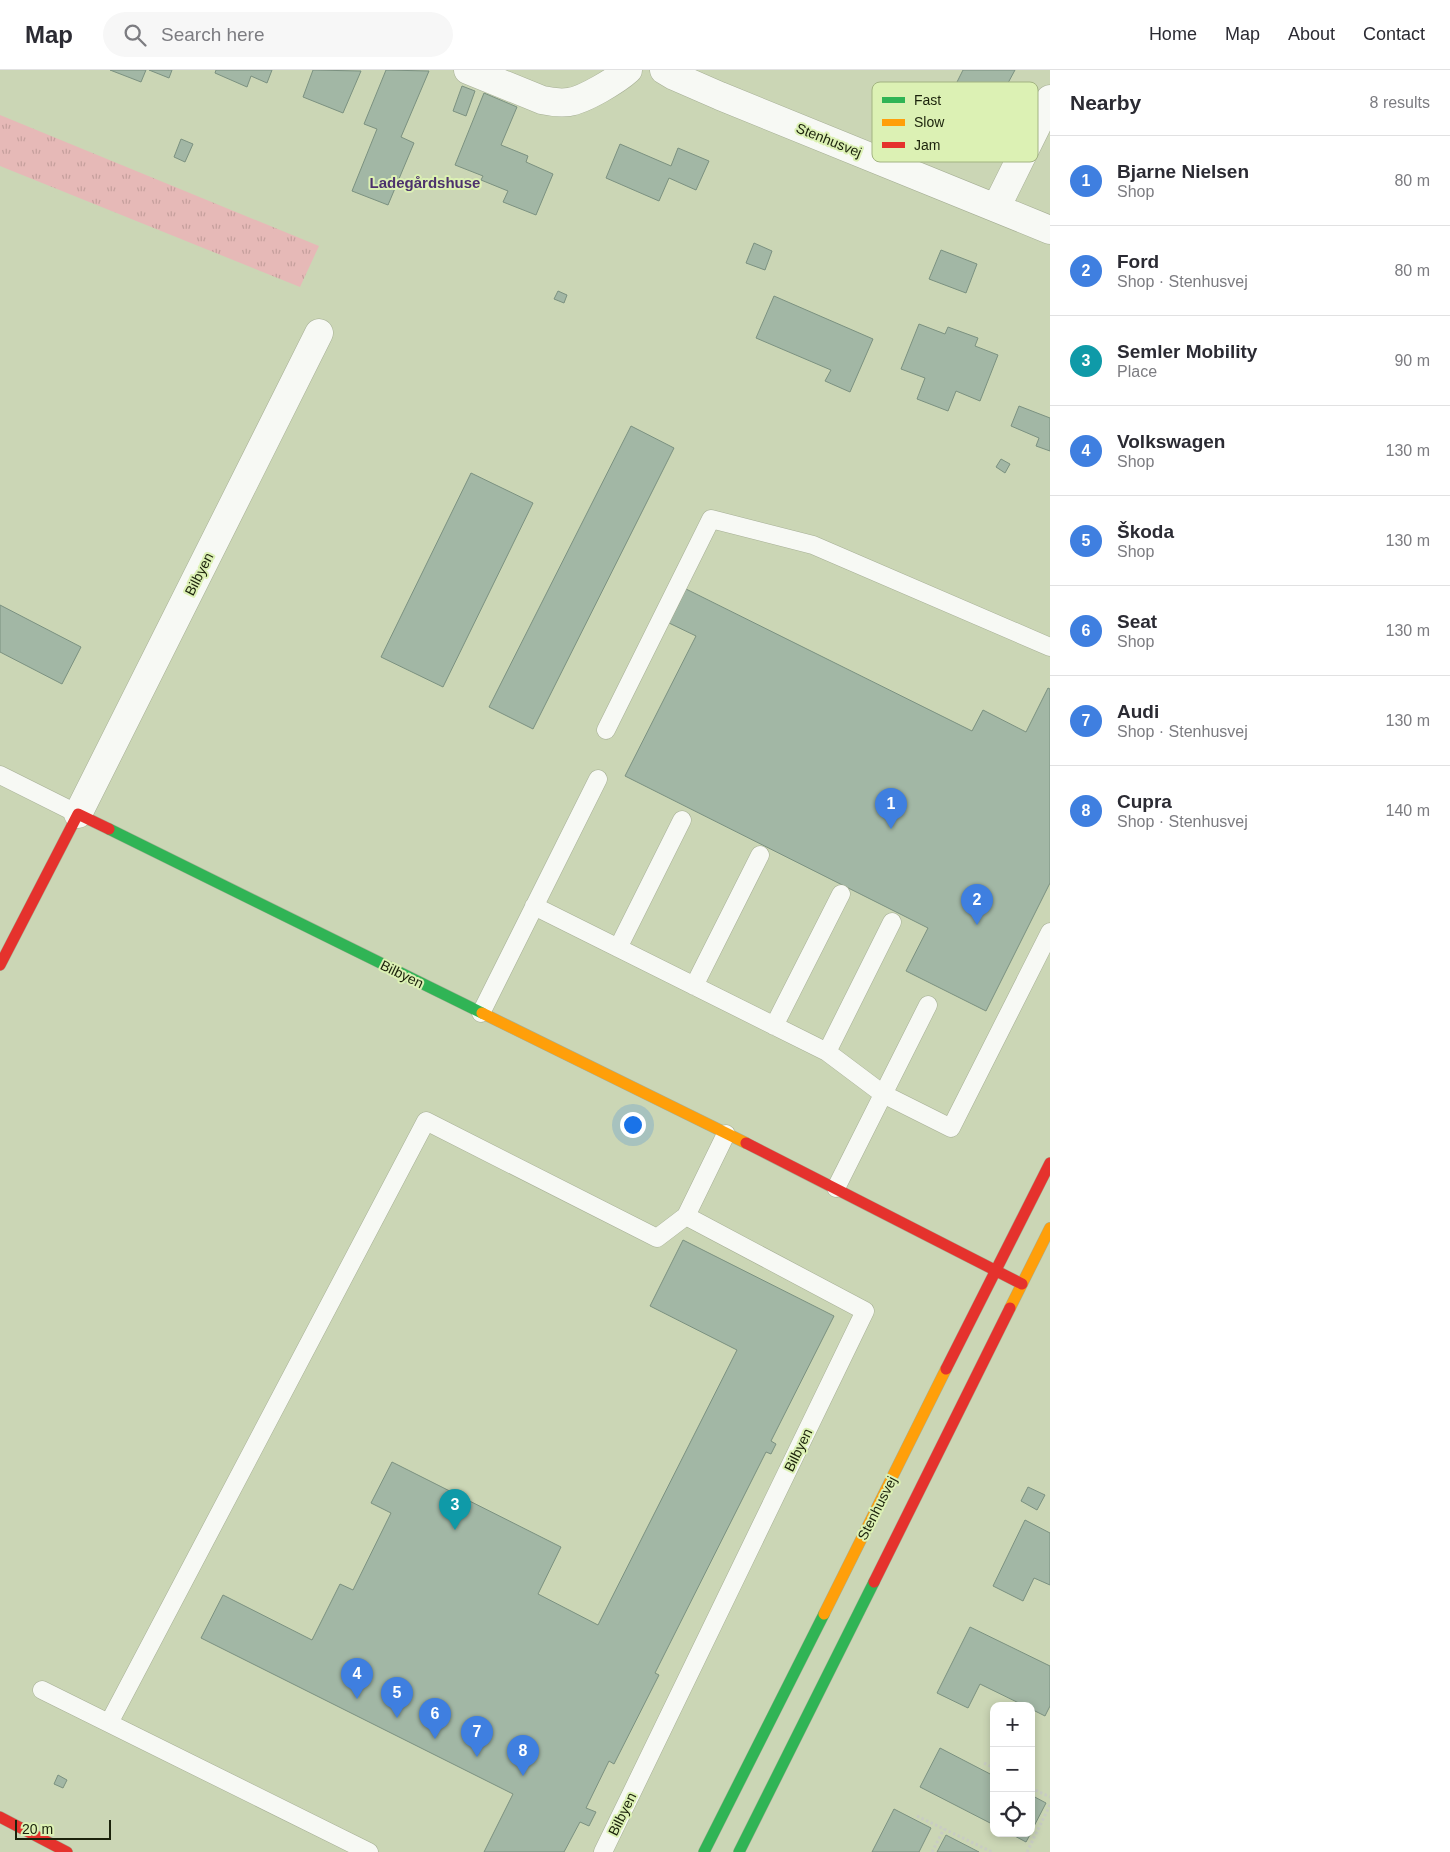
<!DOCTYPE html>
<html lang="en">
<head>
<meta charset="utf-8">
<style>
  :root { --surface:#fff; --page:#f7f7f7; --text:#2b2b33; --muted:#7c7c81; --line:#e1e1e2; --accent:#ea580c }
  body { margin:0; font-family:Arial,sans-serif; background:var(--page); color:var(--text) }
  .controls { position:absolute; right:15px; bottom:15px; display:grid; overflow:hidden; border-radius:10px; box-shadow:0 2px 8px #0003 }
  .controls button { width:45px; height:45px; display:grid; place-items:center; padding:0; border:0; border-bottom:1px solid var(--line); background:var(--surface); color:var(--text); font:25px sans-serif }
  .scale { position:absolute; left:15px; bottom:12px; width:96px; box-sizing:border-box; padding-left:5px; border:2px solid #1b220b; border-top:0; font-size:14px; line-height:18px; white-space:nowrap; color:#1b220b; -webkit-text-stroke:4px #dcf1b4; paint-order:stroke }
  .you { position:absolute; left:632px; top:1054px; width:18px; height:18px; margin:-12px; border:4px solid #fff; border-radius:50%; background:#1a73e8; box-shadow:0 0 0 8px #1a73e833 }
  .badge { display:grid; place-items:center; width:32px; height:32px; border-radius:50%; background:var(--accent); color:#fff; font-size:16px; font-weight:700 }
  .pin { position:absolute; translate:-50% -41px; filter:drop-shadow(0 1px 2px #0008) }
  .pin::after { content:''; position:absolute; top:26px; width:18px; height:15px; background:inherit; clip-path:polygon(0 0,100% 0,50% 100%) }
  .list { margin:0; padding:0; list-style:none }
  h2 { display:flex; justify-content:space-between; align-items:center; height:65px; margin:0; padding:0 20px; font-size:21px }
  h2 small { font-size:16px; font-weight:400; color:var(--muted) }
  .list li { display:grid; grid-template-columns:32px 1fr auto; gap:15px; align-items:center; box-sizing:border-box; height:90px; padding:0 20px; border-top:1px solid var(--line) }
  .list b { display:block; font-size:19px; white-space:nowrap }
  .list p { margin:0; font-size:16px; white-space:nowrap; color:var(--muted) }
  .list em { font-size:16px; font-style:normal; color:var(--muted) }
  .icon { flex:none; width:28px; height:28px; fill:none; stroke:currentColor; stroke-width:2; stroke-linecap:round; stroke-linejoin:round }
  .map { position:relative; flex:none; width:1050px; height:1782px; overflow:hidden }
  header { display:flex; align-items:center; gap:30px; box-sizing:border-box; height:70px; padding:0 25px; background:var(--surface); border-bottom:1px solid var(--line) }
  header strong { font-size:24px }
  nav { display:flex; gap:28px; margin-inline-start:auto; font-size:18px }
  .search { width:350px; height:45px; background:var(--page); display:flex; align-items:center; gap:12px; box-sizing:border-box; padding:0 18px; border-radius:28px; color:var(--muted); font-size:19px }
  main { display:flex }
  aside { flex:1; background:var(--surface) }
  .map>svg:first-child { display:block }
  .grass { fill:url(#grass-tufts) }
  .building { fill:#a2b7a5; stroke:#7b9180 }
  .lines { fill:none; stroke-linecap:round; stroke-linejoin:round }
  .lane-casing { stroke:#a6af95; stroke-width:19 }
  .street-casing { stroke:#a6af95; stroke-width:29 }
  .fast-casing { stroke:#a6af95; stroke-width:12 }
  .slow-casing { stroke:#a6af95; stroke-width:12 }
  .jam-casing { stroke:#a6af95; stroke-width:12 }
  .path { stroke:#c8ccc3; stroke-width:3; stroke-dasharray:2.5 2.5; stroke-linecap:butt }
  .lane { stroke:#f7f9f4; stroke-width:18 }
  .street { stroke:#f7f9f4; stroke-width:28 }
  .fast { stroke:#30b455; stroke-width:11 }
  .slow { stroke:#ff9f0a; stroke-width:11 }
  .jam { stroke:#e5322d; stroke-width:11 }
  .labels { text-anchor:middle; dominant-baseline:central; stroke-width:4; stroke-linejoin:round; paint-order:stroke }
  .street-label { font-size:14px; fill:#1b220b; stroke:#dcf1b4 }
  .neighbourhood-label { font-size:15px; font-weight:bold; fill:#4d326d; stroke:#dcf1b4 }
  .key { fill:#dcf1b4; stroke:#a2b381; stroke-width:1 }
  .key-label { font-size:14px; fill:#1b220b }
</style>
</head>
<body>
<header>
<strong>Map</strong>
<div class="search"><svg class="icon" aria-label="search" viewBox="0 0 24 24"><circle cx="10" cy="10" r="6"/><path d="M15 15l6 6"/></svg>Search here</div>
<nav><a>Home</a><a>Map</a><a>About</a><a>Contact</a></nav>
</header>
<main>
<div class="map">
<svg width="1050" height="1782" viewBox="0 0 1050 1782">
  <defs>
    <pattern id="grass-tufts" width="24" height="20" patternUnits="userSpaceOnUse" patternTransform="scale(1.25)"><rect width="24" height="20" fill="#e6b9b7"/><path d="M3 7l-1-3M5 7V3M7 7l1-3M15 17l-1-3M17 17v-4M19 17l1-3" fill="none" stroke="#c59f9c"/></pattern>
  </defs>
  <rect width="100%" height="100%" fill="#cbd6b5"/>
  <path class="grass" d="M 0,45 L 319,176 L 300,217 L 0,96 Z"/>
  <path class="building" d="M 110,0 L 146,0 L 141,12 Z
    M 149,0 L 172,0 L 169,8 Z
    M 216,0 L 272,0 L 267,13 L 251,6 L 247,17 L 215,3 Z
    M 313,0 L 361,1 L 343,43 L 303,27 Z
    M 386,0 L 429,1 L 401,67 L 414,73 L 388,135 L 352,121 L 377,59 L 364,54 Z
    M 963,0 L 1015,0 L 1008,13 L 1014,16 L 1004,35 L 999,32 L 992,47 L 950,26 Z
    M 462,16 L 475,21 L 466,46 L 453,41 Z
    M 484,23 L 517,37 L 501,75 L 528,86 L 526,92 L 553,104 L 536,145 L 503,132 L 508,121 L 481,110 L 483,106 L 455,95 Z
    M 181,69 L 193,74 L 185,92 L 174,87 Z
    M 620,74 L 671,96 L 678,78 L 709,91 L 696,120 L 669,108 L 659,131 L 606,108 Z
    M 754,173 L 772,181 L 765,200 L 746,193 Z
    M 941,180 L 977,194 L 966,223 L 929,209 Z
    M 558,221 L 567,225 L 564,233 L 554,229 Z
    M 774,226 L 873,269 L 850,322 L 825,311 L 831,300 L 756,268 Z
    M 919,254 L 945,264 L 948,257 L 978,268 L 975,276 L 998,285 L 980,331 L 956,321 L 948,341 L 917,329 L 925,308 L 901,299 Z
    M 1019,336 L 1050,348 L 1050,381 L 1036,376 L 1039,368 L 1011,356 Z
    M 631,356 L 674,378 L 533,659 L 489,637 Z
    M 1001,389 L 1010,394 L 1005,403 L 996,397 Z
    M 471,403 L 533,433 L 443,617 L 381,587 Z
    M 686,519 L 972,661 L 983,640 L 1026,662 L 1048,618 L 1050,619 L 1050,813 L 986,941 L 906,901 L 928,858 L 625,706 L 696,566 L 669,553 Z
    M 0,535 L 81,577 L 62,614 L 0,582 Z
    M 683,1170 L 834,1246 L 771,1371 L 776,1374 L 771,1384 L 766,1382 L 655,1603 L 659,1605 L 614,1694 L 609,1691 L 586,1738 L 596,1742 L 589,1756 L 580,1752 L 564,1782 L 484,1782 L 513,1724 L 201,1568 L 223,1525 L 312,1570 L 340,1514 L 353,1520 L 391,1443 L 371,1433 L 392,1392 L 561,1477 L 538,1524 L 598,1555 L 737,1280 L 650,1236 Z
    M 1028,1417 L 1045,1425 L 1037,1440 L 1021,1431 Z
    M 1025,1450 L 1050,1463 L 1050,1515 L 1034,1508 L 1023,1531 L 993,1516 Z
    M 970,1557 L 1050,1596 L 1050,1636 L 1045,1646 L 1031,1639 L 1031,1636 L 1025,1636 L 980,1614 L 968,1638 L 937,1623 Z
    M 940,1678 L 994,1706 L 994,1755 L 920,1717 Z
    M 58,1705 L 67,1710 L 63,1718 L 54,1714 Z
    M 1031,1725 L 1046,1733 L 1031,1762 Z
    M 894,1739 L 931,1758 L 919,1782 L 872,1782 Z
    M 1009,1763 L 1031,1763 L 1026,1772 Z
    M 946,1765 L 979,1782 L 937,1782 Z"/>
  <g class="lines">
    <g class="lane-casing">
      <path id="lane" d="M 606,660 L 711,449 L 813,475 L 1050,577
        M 0,705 L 78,744
        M 534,836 L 827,982 L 892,852
        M 618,878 L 682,750
        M 694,916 L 760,785
        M 481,943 L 598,709
        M 774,956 L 841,824
        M 827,982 L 883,1024 L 951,1058 L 1050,862
        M 836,1118 L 928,935
        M 42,1620 L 369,1782
        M 109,1653 L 426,1051 L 657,1168 L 686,1146
        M 603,1782 L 865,1241 L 686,1146 L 726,1064"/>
    </g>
    <g class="street-casing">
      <path id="street" d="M 468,0 L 542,30 C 551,32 560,33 569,32 C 584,30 617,10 628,0
        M 664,0 L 674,6 L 720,26 L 1050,160
        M 996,138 L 1050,29
        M 78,744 L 319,263"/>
    </g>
    <g class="fast-casing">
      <path id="fast" d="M 109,759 L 482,943
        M 704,1782 L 824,1544
        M 739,1782 L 874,1512"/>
    </g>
    <g class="slow-casing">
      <path id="slow" d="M 482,943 L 746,1073
        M 1010,1238 L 1050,1158
        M 824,1544 L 946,1299"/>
    </g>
    <g class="jam-casing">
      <path id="jam" d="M 0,895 L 78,744 L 109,759
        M 746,1073 L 1022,1214
        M 946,1299 L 1050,1093
        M 874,1512 L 1010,1238
        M 0,1747 L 67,1782"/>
    </g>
    <path class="path" d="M 984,1693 L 994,1698
      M 1031,1718 L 1050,1727
      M 917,1746 L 992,1782
      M 932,1782 L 944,1759
      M 1027,1782 L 1050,1735"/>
    <use href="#lane" class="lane"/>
    <use href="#street" class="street"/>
    <use href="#fast" class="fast"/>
    <use href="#slow" class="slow"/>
    <use href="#jam" class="jam"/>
  </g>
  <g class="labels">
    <g class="street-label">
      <text transform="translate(829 70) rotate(22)">Stenhusvej</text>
      <text transform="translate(199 504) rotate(-63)">Bilbyen</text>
      <text transform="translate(402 904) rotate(26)">Bilbyen</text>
      <text transform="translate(798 1380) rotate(-64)">Bilbyen</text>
      <text transform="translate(877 1438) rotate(-63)">Stenhusvej</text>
      <text transform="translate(622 1744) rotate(-64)">Bilbyen</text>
    </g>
    <g class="neighbourhood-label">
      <text x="425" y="112">Ladegårdshuse</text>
    </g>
  </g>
  <rect x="872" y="12" width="166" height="80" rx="8" class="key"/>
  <rect x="882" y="27" width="23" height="6" fill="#30b455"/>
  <rect x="882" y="49" width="23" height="7" fill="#ff9f0a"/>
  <rect x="882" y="72" width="23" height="6" fill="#e5322d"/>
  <g class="key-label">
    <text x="914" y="35">Fast</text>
    <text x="914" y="57">Slow</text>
    <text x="914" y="80">Jam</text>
  </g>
</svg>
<div class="controls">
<button>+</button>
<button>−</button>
<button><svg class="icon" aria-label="locate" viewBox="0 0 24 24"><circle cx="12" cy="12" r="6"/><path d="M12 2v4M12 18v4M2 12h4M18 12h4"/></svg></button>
</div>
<div class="scale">20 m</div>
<div class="you"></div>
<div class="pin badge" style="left:891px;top:759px;background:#3f7fe0">1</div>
<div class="pin badge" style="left:977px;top:855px;background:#3f7fe0">2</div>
<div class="pin badge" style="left:455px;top:1460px;background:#0f9aa8">3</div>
<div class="pin badge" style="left:357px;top:1629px;background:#3f7fe0">4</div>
<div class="pin badge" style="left:397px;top:1648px;background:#3f7fe0">5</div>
<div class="pin badge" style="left:435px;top:1669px;background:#3f7fe0">6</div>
<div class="pin badge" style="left:477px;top:1687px;background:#3f7fe0">7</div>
<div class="pin badge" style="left:523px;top:1706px;background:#3f7fe0">8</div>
</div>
<aside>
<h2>Nearby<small>8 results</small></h2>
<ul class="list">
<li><span class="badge" style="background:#3f7fe0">1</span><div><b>Bjarne Nielsen</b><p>Shop</p></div><em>80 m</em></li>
<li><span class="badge" style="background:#3f7fe0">2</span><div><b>Ford</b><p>Shop · Stenhusvej</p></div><em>80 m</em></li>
<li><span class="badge" style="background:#0f9aa8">3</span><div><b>Semler Mobility</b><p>Place</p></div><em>90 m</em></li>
<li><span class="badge" style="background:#3f7fe0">4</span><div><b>Volkswagen</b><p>Shop</p></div><em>130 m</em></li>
<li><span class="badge" style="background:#3f7fe0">5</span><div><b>Škoda</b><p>Shop</p></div><em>130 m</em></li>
<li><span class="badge" style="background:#3f7fe0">6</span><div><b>Seat</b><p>Shop</p></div><em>130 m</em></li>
<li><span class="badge" style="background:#3f7fe0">7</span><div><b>Audi</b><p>Shop · Stenhusvej</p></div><em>130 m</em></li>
<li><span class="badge" style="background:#3f7fe0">8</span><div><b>Cupra</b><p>Shop · Stenhusvej</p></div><em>140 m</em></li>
</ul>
</aside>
</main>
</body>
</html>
